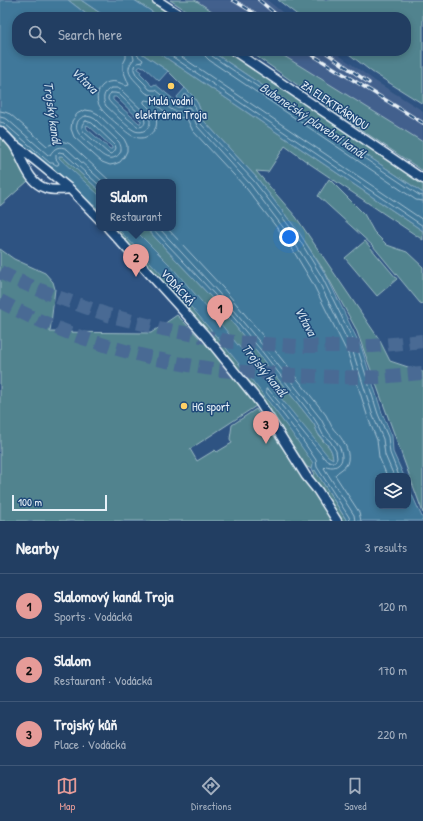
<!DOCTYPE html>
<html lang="en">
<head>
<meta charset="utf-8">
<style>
  :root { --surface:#223e62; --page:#2e496b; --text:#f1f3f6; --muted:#a2aebe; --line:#3f5777; --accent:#e69b98 }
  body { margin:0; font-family:"Patrick Hand",sans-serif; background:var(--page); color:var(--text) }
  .controls { position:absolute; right:12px; bottom:12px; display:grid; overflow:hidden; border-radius:8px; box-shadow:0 2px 6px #0003 }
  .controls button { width:36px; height:36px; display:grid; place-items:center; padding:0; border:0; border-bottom:1px solid var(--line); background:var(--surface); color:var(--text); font:20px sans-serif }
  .scale { position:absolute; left:12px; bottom:10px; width:95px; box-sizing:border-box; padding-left:4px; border:2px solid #e8f1f8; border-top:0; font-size:11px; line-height:14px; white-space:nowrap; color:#e8f1f8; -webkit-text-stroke:3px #1f4a7a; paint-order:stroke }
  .you { position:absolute; left:289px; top:237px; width:14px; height:14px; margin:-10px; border:3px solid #fff; border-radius:50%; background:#1a73e8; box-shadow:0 0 0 6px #1a73e833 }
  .badge { display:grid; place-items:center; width:26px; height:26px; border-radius:50%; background:var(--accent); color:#111; font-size:13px; font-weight:700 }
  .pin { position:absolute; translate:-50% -33px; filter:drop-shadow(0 1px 2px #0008) }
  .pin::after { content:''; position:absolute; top:21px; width:14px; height:12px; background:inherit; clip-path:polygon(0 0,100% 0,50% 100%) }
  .popup { position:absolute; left:96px; top:179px; width:80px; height:52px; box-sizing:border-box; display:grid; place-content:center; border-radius:8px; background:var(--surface); filter:drop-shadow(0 1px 3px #0005); font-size:13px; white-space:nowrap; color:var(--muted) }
  .popup b { font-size:15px; color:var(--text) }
  .popup::after { content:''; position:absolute; left:50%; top:100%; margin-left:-8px; border:8px solid transparent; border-top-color:var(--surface) }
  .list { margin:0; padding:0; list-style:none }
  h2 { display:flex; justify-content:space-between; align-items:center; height:52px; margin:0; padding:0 16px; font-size:17px }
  h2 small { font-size:13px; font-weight:400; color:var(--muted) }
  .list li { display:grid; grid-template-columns:26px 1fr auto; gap:12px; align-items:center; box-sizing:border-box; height:64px; padding:0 16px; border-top:1px solid var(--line) }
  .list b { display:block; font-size:15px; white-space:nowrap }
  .list p { margin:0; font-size:13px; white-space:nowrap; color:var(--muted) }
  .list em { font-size:13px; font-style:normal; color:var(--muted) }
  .icon { flex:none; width:22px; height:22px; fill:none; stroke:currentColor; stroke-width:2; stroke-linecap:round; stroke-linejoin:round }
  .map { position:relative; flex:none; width:423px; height:521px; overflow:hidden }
  .search { position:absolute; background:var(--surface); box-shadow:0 2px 6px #0003; left:12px; right:12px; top:12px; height:44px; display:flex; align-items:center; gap:10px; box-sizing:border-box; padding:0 14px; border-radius:16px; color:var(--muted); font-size:15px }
  .sheet { height:244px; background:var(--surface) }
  nav { display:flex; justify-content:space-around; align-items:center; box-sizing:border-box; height:56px; border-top:1px solid var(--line); background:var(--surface); font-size:11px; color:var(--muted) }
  nav a { display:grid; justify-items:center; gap:2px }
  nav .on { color:var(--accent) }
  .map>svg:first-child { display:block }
  .built { fill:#43608d }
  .green { fill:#51838e; stroke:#9cbac3 }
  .water { fill:#40789a; stroke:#83a8c0; fill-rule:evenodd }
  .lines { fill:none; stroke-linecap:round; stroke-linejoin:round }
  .shore { stroke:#a5c1d2; stroke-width:1 }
  .highway-tunnel { stroke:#4a6b94; stroke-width:14; stroke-dasharray:14 7; stroke-linecap:butt }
  .street-casing { stroke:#e8f1f8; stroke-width:11 }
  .street { stroke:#1f4a7a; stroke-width:8 }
  .rail-casing { stroke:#e8f1f8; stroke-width:3.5 }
  .rail { stroke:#1f4a7a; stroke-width:2; stroke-dasharray:6; stroke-linecap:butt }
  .poi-dot { fill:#ffd166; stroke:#1f4a7a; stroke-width:1.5 }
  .labels { text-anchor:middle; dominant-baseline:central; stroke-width:3; stroke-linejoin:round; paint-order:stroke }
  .poi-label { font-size:12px; fill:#e8f1f8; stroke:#1f4a7a }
  .street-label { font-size:12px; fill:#e8f1f8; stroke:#1f4a7a }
  .water-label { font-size:13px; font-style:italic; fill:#cfdfea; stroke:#1f4a7a }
</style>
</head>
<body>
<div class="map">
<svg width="423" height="521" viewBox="0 0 423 521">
  <rect width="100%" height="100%" fill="#2e5382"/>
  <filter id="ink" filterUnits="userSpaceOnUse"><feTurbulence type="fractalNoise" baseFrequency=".025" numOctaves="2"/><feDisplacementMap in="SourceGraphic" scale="8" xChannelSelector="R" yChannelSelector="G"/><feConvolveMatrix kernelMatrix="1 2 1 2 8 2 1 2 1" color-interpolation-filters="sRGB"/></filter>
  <g filter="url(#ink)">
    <path class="built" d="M 195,0 L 267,0 L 288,17 L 221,17 Z
      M 276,51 L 333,51 L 375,81 L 423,111 L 423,142 Z"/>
    <path class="green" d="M 68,0 L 81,0 L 106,17 L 90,17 Z
      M 134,0 L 150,0 L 176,17 L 160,17 Z
      M 170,0 L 195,0 L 221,17 L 196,17 Z
      M 278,0 L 423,0 L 423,104 L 372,72 L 345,51 L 406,51 L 406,17 L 300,17 Z
      M 138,51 L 156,51 L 423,231 L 423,240 L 310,164 L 285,146 L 268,172 L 256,171 L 296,217 L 379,339 L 390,361 L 423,372 L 423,513 L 356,329 L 325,272 L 300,234 L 257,178 L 204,121 L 198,104 L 193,96 L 168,71 Z
      M 211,51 L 226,51 L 423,183 L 423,193 Z
      M 249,51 L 276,51 L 423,142 L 423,171 L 366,133 Z
      M 0,134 L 7,142 L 28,181 L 0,206 Z
      M 59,156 L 62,156 L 99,190 L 99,214 L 48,167 Z
      M 329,179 L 364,214 L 374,232 L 387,245 L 407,252 L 423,267 L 423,304 L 420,303 L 373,246 L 318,196 Z
      M 112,228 L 146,228 L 211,297 L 256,351 L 314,424 C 316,428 317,433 320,437 C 326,446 332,446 333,459 L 315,470 L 347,521 L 339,521 L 310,477 L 315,474 L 312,469 L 307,467 L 254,387 L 184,304 Z
      M 365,241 L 397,279 L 377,296 L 345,258 Z
      M 0,249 L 14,259 L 45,273 L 53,282 L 55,289 L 50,332 L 151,333 L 177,315 L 223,362 L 256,406 L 190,449 L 197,461 L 215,450 L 217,452 L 232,443 L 230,439 L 232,425 L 256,409 L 268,428 L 327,510 L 333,521 L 0,521 Z"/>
    <path class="water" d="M 0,0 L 68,0 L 90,17 L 17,17 L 17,51 L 138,51 L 168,71 L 159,81 L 144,67 L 141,66 L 138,68 L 138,69 L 141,71 L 140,73 L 149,82 L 150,84 L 152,86 L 155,84 L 178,103 L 180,102 L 177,97 L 185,88 L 193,96 L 198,104 L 204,121 L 257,178 L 300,234 L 326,275 L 362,349 L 382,413 L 392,436 L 393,452 L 404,476 L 378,476 L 378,506 L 408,506 L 408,486 L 423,519 L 423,521 L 347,521 L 315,470 L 314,471 L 312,469 L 313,463 C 255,379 189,300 117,228 L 133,228 L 170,265 L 220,323 L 328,456 L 333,459 C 332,446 326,445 320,436 C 317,433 316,428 314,424 L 256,351 L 211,297 L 146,228 L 173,228 L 173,182 L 99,182 L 99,190 L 62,156 L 59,156 L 59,158 L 99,195 L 99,210 L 53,168 L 51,167 L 48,167 L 0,125 ZM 113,97 L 116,97 L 141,121 L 141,123 L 139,123 L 113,100 ZM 86,125 L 89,126 L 112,147 L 112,149 L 110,149 L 87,129 Z
      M 81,0 L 134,0 L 160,17 L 106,17 Z
      M 156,51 L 211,51 L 423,193 L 423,231 Z"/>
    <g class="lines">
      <path class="shore" d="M 126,51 L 126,58 L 123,64 L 123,70 L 129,85 L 126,86 C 120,82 113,80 106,83 C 102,85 99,89 98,93 C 94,106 107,115 116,123 C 125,130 135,143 148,136 C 151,134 154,131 156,127 C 159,116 151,110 144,103 L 144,101 L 145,100 L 152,101 L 169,115 L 173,117 L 179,118 L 186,117 L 193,131 L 246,188 L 288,242 L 312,282 L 348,354 L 368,418 L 377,440 L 379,457 L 387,476
        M 132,51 L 134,59 C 123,71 132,77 140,86 C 142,88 143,91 146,93 C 149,95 152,94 155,96 C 164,100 169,113 181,112 L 188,107 L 190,108 L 197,126 L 250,184 L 292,239 L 318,280 L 353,352 L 373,416 L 383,439 L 385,455 L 394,476
        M 137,51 L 137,55 L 143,60 L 142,62 L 137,63 L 134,66 L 134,70 L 137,76 L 145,84 L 149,89 L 151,90 L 156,90 L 177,107 C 185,108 183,102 182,97 L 184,95 L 187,95 L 195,106 L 201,124 L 254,181 L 297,236 L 322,277 L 358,350 L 378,414 L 388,437 L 390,453 L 399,476
        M 164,51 L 423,226
        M 173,51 L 423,220
        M 205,51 L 205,56 L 209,60 L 416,200 L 423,201
        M 210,51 L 210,54 L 212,56 L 419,195 L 423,196
        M 111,88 L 117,88 L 121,90 L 147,115 C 150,118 151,122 149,126 C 147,131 140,133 135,131 C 128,128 113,112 106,106 C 102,99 103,92 111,88 Z
        M 111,93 L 115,93 L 119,94 L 144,118 L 145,122 C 144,126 141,128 137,126 C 132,122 109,104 108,99 C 108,96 109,95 111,93 Z
        M 85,110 L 92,111 L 98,114 L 124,139 L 127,145 L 127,151 L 124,157 L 120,162 L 115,164 L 110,165 L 102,162 L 74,137 L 71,129 L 72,121 L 77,114 Z
        M 0,111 L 5,112 L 10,114 L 47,146 C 55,143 61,139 70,144 L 111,182
        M 86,116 L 91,117 L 95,119 L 119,142 C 121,146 122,149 120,153 C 117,157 113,159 109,158 C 103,157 98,151 94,148 C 88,142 74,134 77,124 C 78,119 82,117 86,116 Z
        M 0,117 L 4,118 L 7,119 L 48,155 L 50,155 C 54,148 59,145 67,149 L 103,182
        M 86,121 L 92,123 L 115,145 L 116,148 L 114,152 L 111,154 L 108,153 L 84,132 C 81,128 81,123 86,121 Z
        M 0,122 L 4,123 L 12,130 L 50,163 L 53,163 L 56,165 L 58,165 L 59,163 L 56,159 L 56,155 L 59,152 L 64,153 L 99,185
        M 152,228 L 215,295 L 260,349 L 313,417 L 317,423 L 323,435 L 330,441 L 336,451 L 337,458 L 335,462 L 331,462 L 325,459 L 269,390 L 268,389 L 266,389 L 266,392 L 299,435 L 316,460 L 317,467 L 349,517 L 350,521
        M 159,228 L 218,292 L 263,346 L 321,419 C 323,423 325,427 327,430 C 332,439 342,445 342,457 C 342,460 341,463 338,465 C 334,468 330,467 326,466 L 324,468 L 354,515 L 355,521
        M 167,228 L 223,288 L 268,342 L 326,415 C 328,419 330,423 332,427 C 334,430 336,432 338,434 C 345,442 351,454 347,464 C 344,469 338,471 335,475 L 359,512 L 361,521"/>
      <path class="highway-tunnel" d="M 0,272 L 14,279 L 57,297 L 108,315 L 163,329 L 233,342 L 298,346 L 373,346 L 423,341
        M 0,301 C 62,335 130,356 200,367 C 222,371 244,372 266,373 C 303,376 341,378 378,377 C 393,376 408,374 423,373"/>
      <g class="street-casing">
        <path id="street" d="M 157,0 L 183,17
          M 234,51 L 423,179
          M 0,131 C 5,135 9,139 13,144 C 23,158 27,182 45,188 C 53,191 62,190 70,189 L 99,219
          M 16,146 L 27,154 L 70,189
          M 108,228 L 205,335 L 260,403 L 306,476 L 318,491 L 337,521"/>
      </g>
      <use href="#street" class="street"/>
      <g class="rail-casing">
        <path id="rail" d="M 233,0 L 261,17
          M 259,0 L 279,17
          M 306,51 L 423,123
          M 324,51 L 369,83"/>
      </g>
      <use href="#rail" class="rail"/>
    </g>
  </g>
  <g class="poi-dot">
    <circle cx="171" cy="86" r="4"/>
    <circle cx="184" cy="406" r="4"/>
  </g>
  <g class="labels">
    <g class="poi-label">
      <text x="171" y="100">Malá vodní<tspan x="171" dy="14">elektrárna Troja</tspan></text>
      <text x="192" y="406" text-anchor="start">HG sport</text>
    </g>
    <g class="street-label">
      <text transform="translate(335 105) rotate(34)">ZA ELEKTRÁRNOU</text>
      <text transform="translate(178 287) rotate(48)">VODÁCKÁ</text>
    </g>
    <g class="water-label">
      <text transform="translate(85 80) rotate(43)">Vltava</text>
      <text transform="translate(53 113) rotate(82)">Trojský kanál</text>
      <text transform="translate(313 120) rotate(34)">Bubenečský plavební kanál</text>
      <text transform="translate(306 321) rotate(61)">Vltava</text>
      <text transform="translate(265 370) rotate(51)">Trojský kanál</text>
    </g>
  </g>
</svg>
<div class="controls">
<button><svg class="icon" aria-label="layers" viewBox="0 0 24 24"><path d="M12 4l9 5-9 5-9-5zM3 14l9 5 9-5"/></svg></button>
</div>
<div class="scale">100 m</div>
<div class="you"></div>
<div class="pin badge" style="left:220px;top:328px">1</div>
<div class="pin badge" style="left:136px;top:277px">2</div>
<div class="popup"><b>Slalom</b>Restaurant</div>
<div class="pin badge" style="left:266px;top:444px">3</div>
<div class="search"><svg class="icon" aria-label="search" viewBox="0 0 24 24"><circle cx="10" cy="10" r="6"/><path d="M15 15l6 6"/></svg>Search here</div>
</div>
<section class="sheet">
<h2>Nearby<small>3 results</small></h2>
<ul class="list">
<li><span class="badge">1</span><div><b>Slalomový kanál Troja</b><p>Sports · Vodácká</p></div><em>120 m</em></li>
<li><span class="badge">2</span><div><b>Slalom</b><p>Restaurant · Vodácká</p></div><em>170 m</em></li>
<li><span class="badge">3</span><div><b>Trojský kůň</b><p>Place · Vodácká</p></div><em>220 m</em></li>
</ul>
</section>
<nav>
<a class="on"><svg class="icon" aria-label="map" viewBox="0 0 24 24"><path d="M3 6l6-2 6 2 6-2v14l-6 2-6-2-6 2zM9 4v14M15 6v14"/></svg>Map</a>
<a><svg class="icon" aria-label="directions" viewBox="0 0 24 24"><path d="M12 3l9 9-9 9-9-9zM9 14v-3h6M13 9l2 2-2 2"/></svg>Directions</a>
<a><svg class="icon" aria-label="saved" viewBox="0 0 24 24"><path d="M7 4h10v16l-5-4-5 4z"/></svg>Saved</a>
</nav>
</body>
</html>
